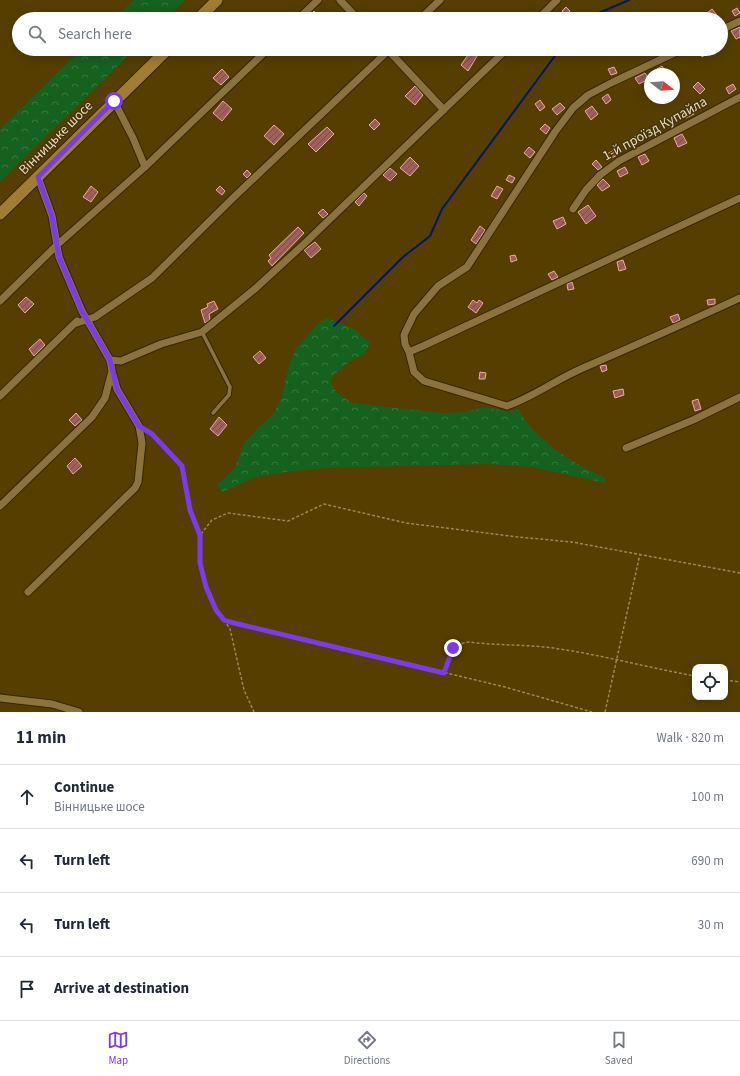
<!DOCTYPE html>
<html lang="en">
<head>
<meta charset="utf-8">
<style>
  :root { --surface:#fff; --page:#f2f2f3; --text:#1f2937; --muted:#747a83; --line:#e0e1e3; --accent:#7c3aed }
  body { margin:0; font-family:"Source Sans 3",sans-serif; background:var(--page); color:var(--text) }
  .controls { position:absolute; right:12px; bottom:12px; display:grid; overflow:hidden; border-radius:8px; box-shadow:0 2px 10px #0003 }
  .controls button { width:36px; height:36px; display:grid; place-items:center; padding:0; border:0; border-bottom:1px solid var(--line); background:var(--surface); color:var(--text); font:20px sans-serif }
  .compass { position:absolute; left:644px; top:68px; width:36px; height:36px; border-radius:50%; background:var(--surface); box-shadow:0 2px 10px #0003; rotate:107deg }
  .stop { position:absolute; width:12px; height:12px; margin:-9px; border:3px solid #7c3aed; border-radius:50%; background:#fff }
  .stop.end { background:#7c3aed; border-color:#fff; box-shadow:0 1px 4px #0008 }
  .list { margin:0; padding:0; list-style:none }
  h2 { display:flex; justify-content:space-between; align-items:center; height:52px; margin:0; padding:0 16px; font-size:17px }
  h2 small { font-size:13px; font-weight:400; color:var(--muted) }
  .list li { display:grid; grid-template-columns:26px 1fr auto; gap:12px; align-items:center; box-sizing:border-box; height:64px; padding:0 16px; border-top:1px solid var(--line) }
  .list b { display:block; font-size:15px; white-space:nowrap }
  .list p { margin:0; font-size:13px; white-space:nowrap; color:var(--muted) }
  .list em { font-size:13px; font-style:normal; color:var(--muted) }
  .icon { flex:none; width:22px; height:22px; fill:none; stroke:currentColor; stroke-width:2; stroke-linecap:round; stroke-linejoin:round }
  .map { position:relative; flex:none; width:740px; height:712px; overflow:hidden }
  .search { position:absolute; background:var(--surface); box-shadow:0 2px 10px #0003; left:12px; right:12px; top:12px; height:44px; display:flex; align-items:center; gap:10px; box-sizing:border-box; padding:0 14px; border-radius:22px; color:var(--muted); font-size:15px }
  .sheet { height:308px; background:var(--surface) }
  nav { display:flex; justify-content:space-around; align-items:center; box-sizing:border-box; height:56px; border-top:1px solid var(--line); background:var(--surface); font-size:11px; color:var(--muted) }
  nav a { display:grid; justify-items:center; gap:2px }
  nav .on { color:var(--accent) }
  .map>svg:first-child { display:block }
  .forest { fill:url(#forest-crowns) }
  .lines { fill:none; stroke-linecap:round; stroke-linejoin:round }
  .stream { stroke:#03166a; stroke-width:2 }
  .building { fill:url(#building-hatch); stroke:#ebaaa4 }
  .service-casing { stroke:#33270a; stroke-width:5.5 }
  .minor-casing { stroke:#33270a; stroke-width:9 }
  .primary-casing { stroke:#33270a; stroke-width:13 }
  .path { stroke:#9a875a; stroke-width:1.5; stroke-dasharray:3 2; stroke-linecap:butt }
  .service { stroke:#8c733e; stroke-width:3.5 }
  .minor { stroke:#8c733e; stroke-width:7 }
  .primary { stroke:#9f7e31; stroke-width:11 }
  .route { stroke:#7c3aed; stroke-width:5 }
  .labels { text-anchor:middle; dominant-baseline:central; stroke-width:3; stroke-linejoin:round; paint-order:stroke }
  .street-label { font-size:14px; fill:#e7dabf; stroke:#47350a }
</style>
</head>
<body>
<div class="map">
<svg width="740" height="712" viewBox="0 0 740 712">
  <defs>
    <pattern id="forest-crowns" width="20" height="18" patternUnits="userSpaceOnUse"><rect width="20" height="18" fill="#15621e"/><path d="M2 6a3 3 0 1 1 6 0M12 15a3 3 0 1 1 6 0" fill="none" stroke="#37783d"/></pattern>
    <pattern id="building-hatch" width="6" height="6" patternUnits="userSpaceOnUse"><rect width="6" height="6" fill="#9c615c"/><path d="M-1 1l2-2M0 6l6-6M5 7l2-2" fill="none" stroke="#75534c"/></pattern>
  </defs>
  <rect width="100%" height="100%" fill="#553e00"/>
  <path class="forest" d="M 134,0 L 185,0 L 166,19 L 114,19 Z
    M 82,49 L 135,49 L 0,182 L 0,129 Z
    M 327,318 L 354,329 L 370,343 L 365,354 L 351,360 L 331,378 L 331,383 L 337,393 L 352,403 L 443,413 L 465,412 L 485,407 L 507,411 L 519,410 C 534,439 576,466 606,478 L 606,483 L 532,467 L 488,464 L 326,468 L 292,471 L 255,477 L 223,492 L 220,490 L 218,484 L 235,468 L 244,444 L 258,428 L 273,415 L 282,396 L 288,369 L 296,348 L 318,324 Z"/>
  <g class="lines">
    <path class="stream" d="M 585,19 L 629,0
      M 334,326 L 403,257 L 430,236 L 442,209 L 560,49"/>
  </g>
  <path class="building" d="M 566,7 L 570,11 L 567,15 L 562,11 Z
    M 737,8 L 740,13 L 735,16 L 732,11 Z
    M 712,9 L 720,19 L 700,19 Z
    M 314,11 L 322,19 L 307,19 Z
    M 740,27 L 740,37 L 736,39 L 731,31 Z
    M 359,49 L 372,49 L 365,55 Z
    M 472,49 L 479,53 L 468,71 L 461,65 Z
    M 697,49 L 714,49 L 702,57 Z
    M 662,66 L 667,74 L 660,74 L 657,69 Z
    M 614,67 L 617,73 L 611,75 L 608,69 Z
    M 222,69 L 229,77 L 221,85 L 213,78 Z
    M 645,73 L 649,79 L 639,84 L 635,78 Z
    M 698,82 L 705,89 L 700,94 L 693,87 Z
    M 733,84 L 736,89 L 729,94 L 726,88 Z
    M 415,86 L 423,95 L 415,105 L 405,96 Z
    M 608,94 L 611,100 L 606,104 L 602,98 Z
    M 540,100 L 545,107 L 540,111 L 535,104 Z
    M 223,101 L 232,109 L 222,121 L 213,113 Z
    M 560,103 L 565,108 L 557,115 L 552,109 Z
    M 592,106 L 598,114 L 591,120 L 585,111 Z
    M 691,108 L 694,114 L 686,118 L 683,113 Z
    M 375,119 L 380,124 L 374,130 L 369,125 Z
    M 545,124 L 550,128 L 546,134 L 540,129 Z
    M 274,125 L 284,134 L 274,145 L 264,136 Z
    M 327,127 L 334,134 L 316,152 L 308,144 Z
    M 682,134 L 687,143 L 678,147 L 674,138 Z
    M 636,136 L 640,141 L 630,148 L 626,143 Z
    M 529,147 L 535,152 L 530,158 L 524,153 Z
    M 616,149 L 619,154 L 610,159 L 607,154 Z
    M 645,154 L 649,161 L 642,165 L 638,157 Z
    M 410,157 L 419,166 L 410,176 L 400,168 Z
    M 596,160 L 602,167 L 598,170 L 592,164 Z
    M 625,167 L 628,173 L 620,177 L 617,171 Z
    M 390,168 L 397,174 L 390,181 L 383,175 Z
    M 247,170 L 251,174 L 247,178 L 243,174 Z
    M 509,175 L 515,178 L 512,183 L 506,180 Z
    M 603,179 L 610,186 L 602,191 L 597,185 Z
    M 91,186 L 98,192 L 91,202 L 83,197 Z
    M 220,186 L 225,191 L 222,195 L 216,190 Z
    M 497,186 L 503,189 L 497,199 L 491,196 Z
    M 364,193 L 367,196 L 359,206 L 355,202 Z
    M 588,205 L 596,216 L 586,224 L 578,212 Z
    M 323,209 L 328,214 L 323,218 L 318,213 Z
    M 563,217 L 566,224 L 557,229 L 553,221 Z
    M 480,226 L 485,230 L 476,244 L 471,240 Z
    M 298,227 L 304,233 L 272,266 L 268,261 L 271,258 L 269,255 Z
    M 315,242 L 321,249 L 311,258 L 304,250 Z
    M 515,255 L 517,260 L 511,262 L 510,256 Z
    M 623,260 L 626,269 L 619,271 L 617,262 Z
    M 554,271 L 558,277 L 552,280 L 548,274 Z
    M 572,282 L 574,289 L 568,290 L 567,284 Z
    M 26,297 L 34,304 L 25,313 L 18,305 Z
    M 715,299 L 715,304 L 708,305 L 707,300 Z
    M 473,300 L 477,303 L 479,300 L 483,303 L 476,313 L 468,307 Z
    M 214,301 L 218,309 L 209,314 L 210,319 L 205,323 L 201,310 L 208,307 L 207,304 Z
    M 678,314 L 680,320 L 673,323 L 670,317 Z
    M 40,339 L 45,345 L 34,356 L 29,349 Z
    M 260,351 L 266,358 L 259,364 L 253,357 Z
    M 606,365 L 607,370 L 602,372 L 600,366 Z
    M 480,372 L 486,373 L 485,379 L 479,379 Z
    M 623,389 L 624,395 L 615,398 L 613,391 Z
    M 698,399 L 701,409 L 695,411 L 692,401 Z
    M 76,413 L 82,420 L 75,426 L 69,420 Z
    M 219,417 L 227,425 L 218,436 L 210,429 Z
    M 75,458 L 82,466 L 73,474 L 67,466 Z"/>
  <g class="lines">
    <g class="service-casing">
      <path id="service" d="M 202,332 L 230,387 L 229,395 L 213,413"/>
    </g>
    <g class="minor-casing">
      <path id="minor" d="M 340,0 L 358,19
        M 298,19 L 318,0
        M 420,19 L 440,0
        M 538,19 L 557,0
        M 721,30 L 740,21
        M 387,49 L 444,110
        M 683,49 L 613,82 L 588,95 L 573,108 L 555,132 L 467,267 L 438,286 L 414,314 L 404,335 L 405,344 L 409,352 L 423,346 L 740,198
        M 114,101 L 133,138 L 145,167
        M 573,209 L 586,190 L 600,175 L 619,161 L 740,97
        M 0,301 L 57,245 L 145,167 L 268,49
        M 74,324 L 95,317 L 152,278 L 233,198 L 390,49
        M 409,352 L 414,372 L 424,381 L 507,406 C 533,397 557,379 583,368 C 636,345 688,322 740,298
        M 110,360 L 121,361 L 161,344 L 202,332 L 256,288 L 305,243 L 507,49
        M 0,396 L 77,321
        M 626,448 L 693,420 L 740,397
        M 0,506 L 92,417 L 105,398 L 112,371 L 110,360 L 82,311 L 59,257 L 52,216 L 38,177
        M 28,592 L 135,488 L 138,482 L 142,443 L 139,426 L 117,389 L 113,375
        M 0,698 L 52,704 L 79,712"/>
    </g>
    <g class="primary-casing">
      <path id="primary" d="M 198,19 L 217,0
        M 0,214 L 168,49"/>
    </g>
    <path class="path" d="M 146,430 L 152,434 L 182,466 L 190,509 L 200,535 L 200,563 L 206,587 L 216,610 L 224,620 L 505,687 L 592,712
      M 201,534 L 212,520 L 228,513 L 288,521 L 324,504 L 406,523 L 518,537 L 572,542 L 740,573
      M 224,620 L 230,629 L 244,690 L 254,712
      M 444,672 C 450,656 450,644 469,642 C 499,646 530,644 560,649 C 606,656 650,668 695,676
      M 725,680 L 740,682
      M 605,712 L 640,554"/>
    <use href="#service" class="service"/>
    <use href="#minor" class="minor"/>
    <use href="#primary" class="primary"/>
  </g>
  <g class="lines">
    <path class="route" d="M 114,101 L 38,177 L 52,216 L 59,257 L 82,311 L 110,360 L 117,389 L 139,426 L 152,434 L 182,466 L 190,510 L 200,535 L 200,563 L 206,587 L 216,610 L 224,620 L 230,622 L 444,673 L 453,648"/>
  </g>
  <g class="labels">
    <g class="street-label">
      <text transform="translate(655 129) rotate(-29)">1-й проїзд Купайла</text>
      <text transform="translate(56 138) rotate(-45)">Вінницьке шосе</text>
    </g>
  </g>
</svg>
<div class="controls">
<button><svg class="icon" aria-label="locate" viewBox="0 0 24 24"><circle cx="12" cy="12" r="6"/><path d="M12 2v4M12 18v4M2 12h4M18 12h4"/></svg></button>
</div>
<svg class="compass" viewBox="-18 -18 36 36"><path d="M0-13l5 13h-10z" fill="#e53935"/><path d="M0 13l5-13h-10z" fill="#747a83"/></svg>
<div class="stop" style="left:114px;top:101px"></div>
<div class="stop end" style="left:453px;top:648px"></div>
<div class="search"><svg class="icon" aria-label="search" viewBox="0 0 24 24"><circle cx="10" cy="10" r="6"/><path d="M15 15l6 6"/></svg>Search here</div>
</div>
<section class="sheet">
<h2>11 min<small>Walk · 820 m</small></h2>
<ul class="list">
<li><svg class="icon" aria-label="ahead" viewBox="0 0 24 24"><path d="M12 20V5M6 11l6-6 6 6"/></svg><div><b>Continue</b><p>Вінницьке шосе</p></div><em>100 m</em></li>
<li><svg class="icon" aria-label="left" viewBox="0 0 24 24"><path d="M17 20v-9H6M10 6l-5 5 5 5"/></svg><div><b>Turn left</b></div><em>690 m</em></li>
<li><svg class="icon" aria-label="left" viewBox="0 0 24 24"><path d="M17 20v-9H6M10 6l-5 5 5 5"/></svg><div><b>Turn left</b></div><em>30 m</em></li>
<li><svg class="icon" aria-label="arrive" viewBox="0 0 24 24"><path d="M6 21V4h12l-3 4 3 4H6"/></svg><div><b>Arrive at destination</b></div></li>
</ul>
</section>
<nav>
<a class="on"><svg class="icon" aria-label="map" viewBox="0 0 24 24"><path d="M3 6l6-2 6 2 6-2v14l-6 2-6-2-6 2zM9 4v14M15 6v14"/></svg>Map</a>
<a><svg class="icon" aria-label="directions" viewBox="0 0 24 24"><path d="M12 3l9 9-9 9-9-9zM9 14v-3h6M13 9l2 2-2 2"/></svg>Directions</a>
<a><svg class="icon" aria-label="saved" viewBox="0 0 24 24"><path d="M7 4h10v16l-5-4-5 4z"/></svg>Saved</a>
</nav>
</body>
</html>
